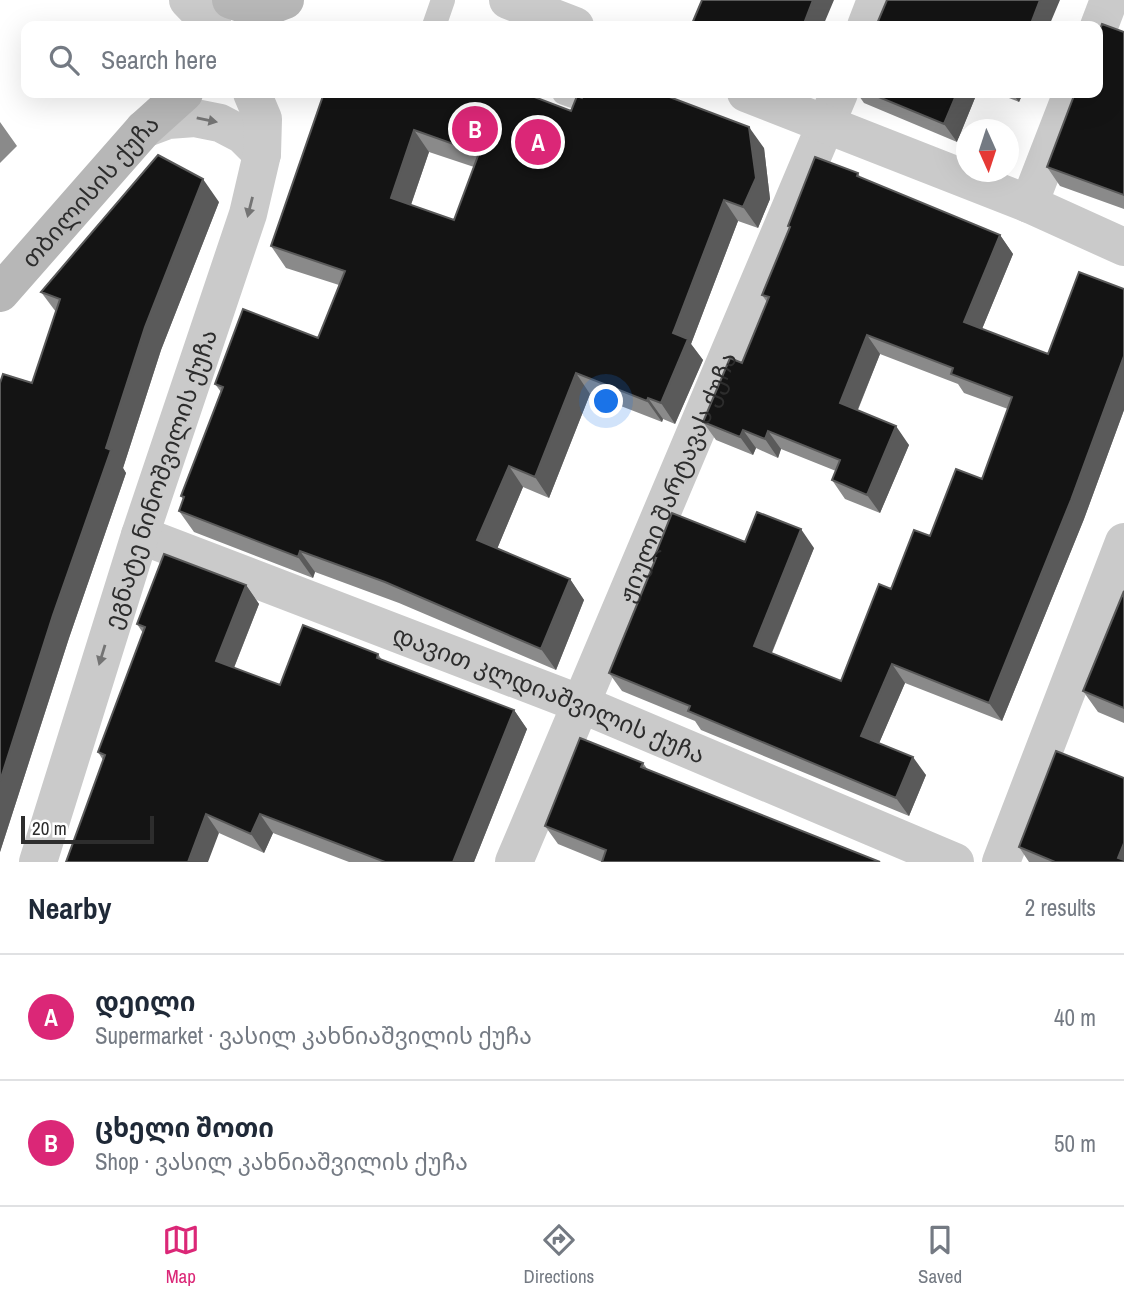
<!DOCTYPE html>
<html lang="en">
<head>
<meta charset="utf-8">
<style>
  :root { --surface:#fff; --page:#f2f2f3; --text:#1f2937; --muted:#747a83; --line:#e0e1e3; --accent:#db2777 }
  body { margin:0; font-family:"Archivo Narrow","Noto Sans Georgian",sans-serif; background:var(--page); color:var(--text) }
  .compass { position:absolute; left:956px; top:119px; width:63px; height:63px; border-radius:50%; background:var(--surface); box-shadow:0 7px 28px #0002; rotate:177deg }
  .scale { position:absolute; left:21px; bottom:18px; width:133px; box-sizing:border-box; padding-left:7px; border:4px solid #2d2d2d; border-top:0; font-size:19px; line-height:24px; white-space:nowrap; color:#2d2d2d; -webkit-text-stroke:5px #fff; paint-order:stroke }
  .you { position:absolute; left:607px; top:402px; width:24px; height:24px; margin:-18px; border:5px solid #fff; border-radius:50%; background:#1a73e8; box-shadow:0 0 0 10px #1a73e833 }
  .badge { display:grid; place-items:center; width:46px; height:46px; border-radius:50%; background:var(--accent); color:#fff; font-size:23px; font-weight:700 }
  .pin { position:absolute; translate:-50% -50%; border:4px solid #fff; box-shadow:0 2px 7px #0006 }
  .list { margin:0; padding:0; list-style:none }
  h2 { display:flex; justify-content:space-between; align-items:center; height:91px; margin:0; padding:0 28px; font-size:30px }
  h2 small { font-size:23px; font-weight:400; color:var(--muted) }
  .list li { display:grid; grid-template-columns:46px 1fr auto; gap:21px; align-items:center; box-sizing:border-box; height:126px; padding:0 28px; border-top:2px solid var(--line) }
  .list b { display:block; font-size:26px; white-space:nowrap }
  .list p { margin:0; font-size:23px; white-space:nowrap; color:var(--muted) }
  .list em { font-size:23px; font-style:normal; color:var(--muted) }
  .icon { flex:none; width:38px; height:38px; fill:none; stroke:currentColor; stroke-width:2; stroke-linecap:round; stroke-linejoin:round }
  .map { position:relative; flex:none; width:1124px; height:862px; overflow:hidden }
  .search { position:absolute; background:var(--surface); box-shadow:0 7px 28px #0002; left:21px; right:21px; top:21px; height:77px; display:flex; align-items:center; gap:18px; box-sizing:border-box; padding:0 24px; border-radius:14px; color:var(--muted); font-size:26px }
  .sheet { height:343px; background:var(--surface) }
  nav { display:flex; justify-content:space-around; align-items:center; box-sizing:border-box; height:98px; border-top:2px solid var(--line); background:var(--surface); font-size:19px; color:var(--muted) }
  nav a { display:grid; justify-items:center; gap:4px }
  nav .on { color:var(--accent) }
  .map>svg:first-child { display:block }
  .lines { fill:none; stroke-linecap:round; stroke-linejoin:round }
  .service { stroke:#cacaca; stroke-width:24 }
  .minor { stroke:#cacaca; stroke-width:38 }
  .tertiary { stroke:#cacaca; stroke-width:38 }
  .secondary { stroke:#b7b7b7; stroke-width:38 }
  .wall { fill:#8a8a8a; fill-rule:evenodd }
  .shaded-wall { fill:#5a5a5a }
  .building { fill:#141414; stroke:#5a5a5a; stroke-width:2; fill-rule:evenodd }
  .oneway { fill:#747474 }
  .labels { text-anchor:middle; dominant-baseline:central; stroke-width:7; stroke-linejoin:round; paint-order:stroke }
  .street-label { font-size:24px; fill:#2d2d2d; stroke:#fff }
</style>
</head>
<body>
<div class="map">
<svg width="1124" height="862" viewBox="0 0 1124 862">
  <rect width="100%" height="100%" fill="#fff"/>
  <g class="lines">
    <path class="service" d="M 434,26 L 443,0
      M 564,93 L 587,101 L 591,93"/>
    <g class="minor">
      <path d="M 866,26 L 876,0"/>
      <path d="M 1098,29 L 1109,0"/>
      <path d="M 144,129 L 168,120 L 195,118 L 220,123 L 243,135 L 262,154"/>
      <path d="M 1029,204 L 1072,93"/>
      <path id="s1" d="M 140,535 L 581,704 L 955,862"/>
      <path id="s2" d="M 38,862 L 140,535 L 248,214 L 262,154 L 263,119 L 252,93"/>
      <path id="s3" d="M 514,862 L 839,93"/>
      <path d="M 1001,862 L 1124,542"/>
    </g>
    <path class="tertiary" d="M 188,0 L 213,26
      M 508,0 L 575,26
      M 746,93 L 1029,204 L 1124,247"/>
    <g class="secondary">
      <path d="M 231,0 C 253,8 264,9 285,0"/>
      <path id="s4" d="M 0,293 L 144,129 L 184,93"/>
    </g>
  </g>
  <path class="wall" d="M 1124,32 L 1124,209 L 1060,186 L 1047,167 Z
    M 324,93 L 571,111 L 582,98 L 764,148 L 770,199 L 758,228 L 738,221 L 691,344 L 703,360 L 675,424 L 663,419 L 662,422 L 590,394 L 549,498 L 523,487 L 497,549 L 570,579 L 584,600 L 556,670 L 399,603 L 315,572 L 313,578 L 194,532 L 179,511 L 183,499 L 181,496 L 221,392 L 215,384 L 318,338 L 339,285 L 286,268 L 271,246 ZM 429,152 L 474,167 L 454,220 L 411,205 Z
    M 857,93 L 977,93 L 957,142 L 864,103 Z
    M 996,93 L 1023,93 L 1019,102 Z
    M 0,122 L 17,146 L 0,163 Z
    M 858,173 L 860,177 L 1000,235 L 1013,254 L 982,329 L 1048,354 L 1124,289 L 1124,410 L 1084,519 L 1002,721 L 905,683 L 879,743 L 926,775 L 909,816 L 701,730 L 695,721 L 622,691 L 609,673 L 656,559 L 654,558 L 745,542 L 814,548 L 772,653 L 841,681 L 891,589 L 930,536 L 982,479 L 1008,409 L 964,393 L 958,384 L 880,354 L 858,410 L 909,445 L 880,513 L 845,499 L 832,480 L 836,471 L 781,449 L 778,458 L 756,448 L 753,455 L 716,440 L 703,422 L 742,363 L 767,302 L 762,295 L 790,228 L 788,226 Z
    M 219,202 L 161,350 L 123,468 L 126,473 L 69,638 L 0,852 L 0,383 L 32,383 L 56,312 L 41,292 Z
    M 246,585 L 259,604 L 234,668 L 280,685 L 378,654 L 382,660 L 514,710 L 527,729 L 474,862 L 349,862 L 273,833 L 264,853 L 219,833 L 103,760 L 98,752 L 143,633 L 137,624 Z
    M 1124,591 L 1124,723 L 1098,712 L 1083,691 Z
    M 643,763 L 648,770 L 602,862 L 558,844 L 545,826 Z
    M 1019,847 L 1124,862 L 1029,862 Z"/>
  <path class="shaded-wall" d="M 813,0 L 834,0 L 823,26 L 803,26 Z
    M 1040,0 L 1060,0 L 1049,26 L 1030,26 Z
    M 957,93 L 977,93 L 957,142 L 944,124 Z
    M 1012,93 L 1023,93 L 1019,102 Z
    M 749,127 L 764,148 L 770,199 L 758,228 L 743,207 Z
    M 414,130 L 429,152 L 406,219 L 391,198 Z
    M 203,179 L 219,202 L 161,350 L 123,468 L 126,473 L 69,638 L 0,852 L 0,781 L 145,327 Z
    M 724,200 L 738,221 L 691,344 L 703,360 L 675,424 L 661,403 L 673,333 Z
    M 1000,235 L 1013,254 L 977,341 L 964,322 Z
    M 867,335 L 880,354 L 853,421 L 840,403 Z
    M 1124,356 L 1124,410 L 1084,519 L 1002,721 L 989,703 Z
    M 576,373 L 590,394 L 549,498 L 535,477 Z
    M 648,398 L 663,419 L 662,422 L 647,401 Z
    M 896,426 L 909,445 L 880,513 L 867,495 Z
    M 743,430 L 756,448 L 753,455 L 740,437 Z
    M 768,431 L 781,449 L 778,458 L 765,439 Z
    M 509,466 L 523,487 L 492,561 L 477,540 Z
    M 801,529 L 814,548 L 767,664 L 754,646 Z
    M 300,551 L 315,572 L 313,578 L 298,557 Z
    M 570,579 L 584,600 L 556,670 L 541,649 Z
    M 246,585 L 259,604 L 229,680 L 216,661 Z
    M 892,664 L 905,683 L 874,755 L 861,736 Z
    M 514,710 L 527,729 L 474,862 L 453,862 Z
    M 913,757 L 926,775 L 909,816 L 896,798 Z
    M 206,814 L 219,833 L 208,862 L 188,862 Z
    M 260,814 L 273,833 L 264,853 L 251,834 Z
    M 1124,843 L 1124,862 L 1118,858 Z"/>
  <path class="building" d="M 702,0 L 813,0 L 803,26 L 691,26 Z
    M 887,0 L 1040,0 L 1030,26 L 876,26 Z
    M 1102,24 L 1124,32 L 1124,195 L 1047,167 L 1075,93 L 1098,93 L 1098,35 Z
    M 324,93 L 524,93 L 571,111 L 577,96 L 582,98 L 585,93 L 659,93 L 749,127 L 756,178 L 743,207 L 724,200 L 675,328 L 673,333 L 688,339 L 661,403 L 648,398 L 647,401 L 576,373 L 535,477 L 509,466 L 477,540 L 570,579 L 541,649 L 385,582 L 300,551 L 298,557 L 179,511 L 184,497 L 181,496 L 223,387 L 215,384 L 243,309 L 318,338 L 345,271 L 271,246 ZM 414,130 L 479,153 L 454,220 L 391,198 Z
    M 869,93 L 957,93 L 944,124 Z
    M 158,155 L 203,179 L 145,327 L 106,448 L 111,450 L 53,615 L 0,781 L 0,383 L 3,374 L 32,383 L 60,299 L 41,292 Z
    M 815,157 L 858,173 L 857,176 L 1000,235 L 964,322 L 1048,354 L 1079,272 L 1124,289 L 1124,356 L 1071,500 L 989,703 L 892,664 L 861,736 L 913,757 L 896,798 L 688,711 L 690,706 L 609,673 L 656,558 L 654,558 L 672,513 L 745,542 L 757,512 L 801,529 L 754,646 L 841,681 L 879,584 L 891,589 L 914,530 L 930,536 L 956,469 L 982,479 L 1012,397 L 951,374 L 953,368 L 867,335 L 840,403 L 896,426 L 867,495 L 832,480 L 840,460 L 768,431 L 765,439 L 743,430 L 740,437 L 703,422 L 730,358 L 742,363 L 769,297 L 762,295 L 790,227 L 788,226 Z
    M 164,554 L 246,585 L 216,661 L 280,685 L 303,625 L 378,654 L 377,658 L 514,710 L 453,862 L 385,862 L 260,814 L 251,834 L 206,814 L 188,862 L 66,862 L 105,755 L 98,752 L 145,627 L 137,624 Z
    M 1124,591 L 1124,708 L 1083,691 Z
    M 580,738 L 643,763 L 641,767 L 880,862 L 602,862 L 606,850 L 545,826 Z
    M 1056,751 L 1124,778 L 1124,843 L 1118,858 L 1124,860 L 1124,862 L 1055,862 L 1019,847 Z"/>
  <defs><path id="oneway-solid" d="M-6-.8H1V-3.2L6.5 0L1 3.2V.8H-6Z" transform="scale(1.75)"/></defs>
  <g class="oneway">
    <use href="#oneway-solid" transform="translate(207 120) rotate(12)"/>
    <use href="#oneway-solid" transform="translate(250 207) rotate(104)"/>
    <use href="#oneway-solid" transform="translate(102 655) rotate(107)"/>
  </g>
  <g class="labels">
    <g class="street-label">
      <text stroke="none"><textPath href="#s4" startOffset="136">თბილისის ქუჩა</textPath></text>
      <text stroke="none"><textPath href="#s2" startOffset="402">ეგნატე ნინოშვილის ქუჩა</textPath></text>
      <text stroke="none"><textPath href="#s3" startOffset="418">ჟიული შარტავას ქუჩა</textPath></text>
      <text stroke="none"><textPath href="#s1" startOffset="439">დავით კლდიაშვილის ქუჩა</textPath></text>
    </g>
  </g>
</svg>
<svg class="compass" viewBox="-18 -18 36 36"><path d="M0-13l5 13h-10z" fill="#e53935"/><path d="M0 13l5-13h-10z" fill="#747a83"/></svg>
<div class="scale">20 m</div>
<div class="you"></div>
<div class="pin badge" style="left:538px;top:142px">A</div>
<div class="pin badge" style="left:475px;top:129px">B</div>
<div class="search"><svg class="icon" aria-label="search" viewBox="0 0 24 24"><circle cx="10" cy="10" r="6"/><path d="M15 15l6 6"/></svg>Search here</div>
</div>
<section class="sheet">
<h2>Nearby<small>2 results</small></h2>
<ul class="list">
<li><span class="badge">A</span><div><b>დეილი</b><p>Supermarket · ვასილ კახნიაშვილის ქუჩა</p></div><em>40 m</em></li>
<li><span class="badge">B</span><div><b>ცხელი შოთი</b><p>Shop · ვასილ კახნიაშვილის ქუჩა</p></div><em>50 m</em></li>
</ul>
</section>
<nav>
<a class="on"><svg class="icon" aria-label="map" viewBox="0 0 24 24"><path d="M3 6l6-2 6 2 6-2v14l-6 2-6-2-6 2zM9 4v14M15 6v14"/></svg>Map</a>
<a><svg class="icon" aria-label="directions" viewBox="0 0 24 24"><path d="M12 3l9 9-9 9-9-9zM9 14v-3h6M13 9l2 2-2 2"/></svg>Directions</a>
<a><svg class="icon" aria-label="saved" viewBox="0 0 24 24"><path d="M7 4h10v16l-5-4-5 4z"/></svg>Saved</a>
</nav>
</body>
</html>
